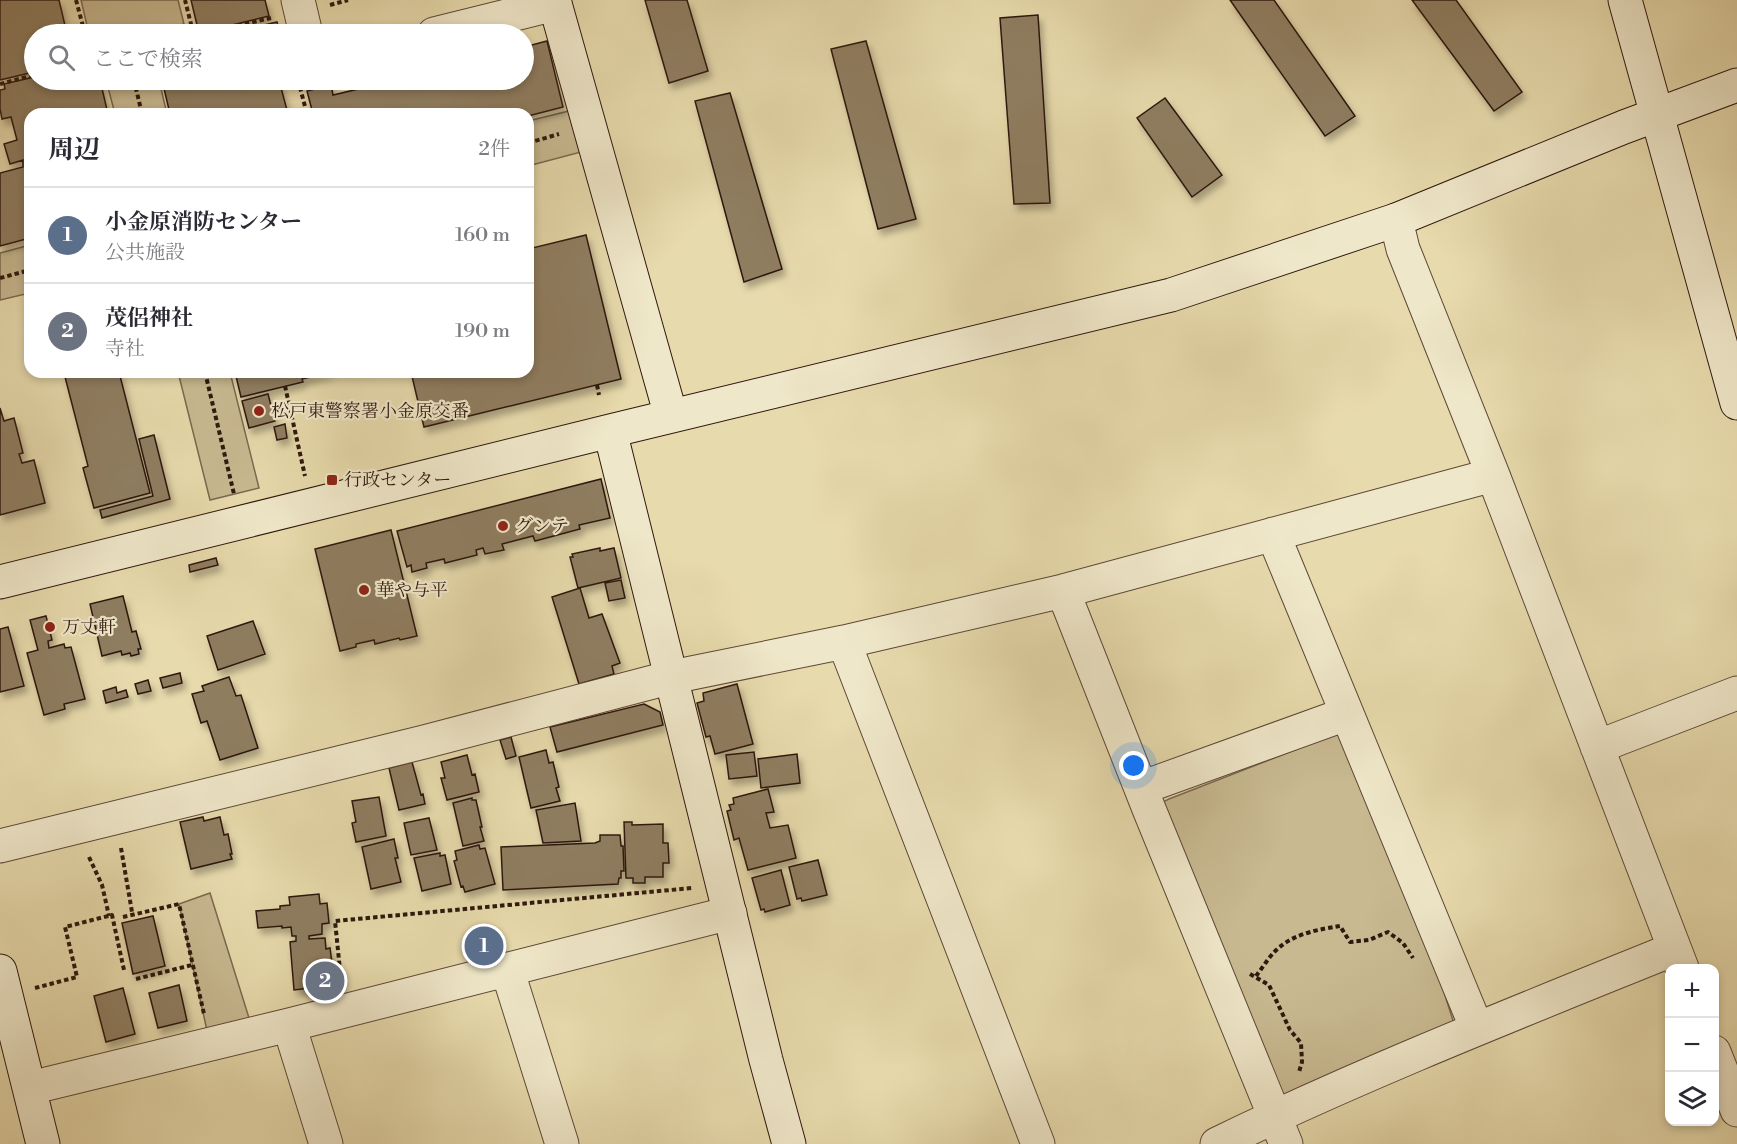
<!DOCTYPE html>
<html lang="ja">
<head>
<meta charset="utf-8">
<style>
  :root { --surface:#fff; --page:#f7f7f7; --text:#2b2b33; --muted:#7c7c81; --line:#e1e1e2; --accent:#8f2418 }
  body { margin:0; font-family:"Libre Bodoni","Noto Serif JP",serif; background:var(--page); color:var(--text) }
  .controls { position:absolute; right:18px; bottom:18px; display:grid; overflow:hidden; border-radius:12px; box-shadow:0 3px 9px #0003 }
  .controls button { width:54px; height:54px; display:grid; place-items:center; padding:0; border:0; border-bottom:2px solid var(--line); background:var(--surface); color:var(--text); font:30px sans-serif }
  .you { position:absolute; left:1134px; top:766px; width:21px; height:21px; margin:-15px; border:4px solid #fff; border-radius:50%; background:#1a73e8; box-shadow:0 0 0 9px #1a73e833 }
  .badge { display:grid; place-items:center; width:39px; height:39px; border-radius:50%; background:var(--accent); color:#fff; font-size:20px; font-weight:700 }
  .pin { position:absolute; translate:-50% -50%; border:3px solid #fff; box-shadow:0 2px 6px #0006 }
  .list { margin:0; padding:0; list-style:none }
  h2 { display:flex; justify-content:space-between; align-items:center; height:78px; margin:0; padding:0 24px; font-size:26px }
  h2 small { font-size:20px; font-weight:400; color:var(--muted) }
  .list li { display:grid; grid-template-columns:39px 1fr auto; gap:18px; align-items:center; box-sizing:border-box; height:96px; padding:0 24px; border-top:2px solid var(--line) }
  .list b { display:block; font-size:22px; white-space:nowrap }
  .list p { margin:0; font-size:20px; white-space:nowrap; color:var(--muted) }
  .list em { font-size:20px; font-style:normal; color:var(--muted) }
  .icon { flex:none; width:33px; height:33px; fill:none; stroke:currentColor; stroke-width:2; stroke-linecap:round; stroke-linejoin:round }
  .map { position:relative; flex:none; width:1737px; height:1144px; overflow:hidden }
  .search { position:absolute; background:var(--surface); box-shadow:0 3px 9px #0003; left:24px; top:24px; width:510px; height:66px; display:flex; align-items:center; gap:15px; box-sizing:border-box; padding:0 21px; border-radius:33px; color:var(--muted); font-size:22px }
  .panel { position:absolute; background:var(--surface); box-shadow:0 3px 9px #0003; left:24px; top:108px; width:510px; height:270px; border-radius:18px }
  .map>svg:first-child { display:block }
  .green { fill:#c8b991; stroke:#7c6850; stroke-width:1.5 }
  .building { fill:#8f7d60; stroke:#2f180e; stroke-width:1.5; filter:url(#shadow) }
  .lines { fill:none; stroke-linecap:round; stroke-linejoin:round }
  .street-casing { stroke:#5d4836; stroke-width:35 }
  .secondary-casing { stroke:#2f180e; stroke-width:35 }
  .path { stroke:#2f180e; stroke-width:4; stroke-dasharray:4.5 3; stroke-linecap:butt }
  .street { stroke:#efe7c9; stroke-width:33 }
  .secondary { stroke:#efe7c9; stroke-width:33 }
  .poi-dot { fill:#8f2418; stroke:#efe7c9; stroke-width:2 }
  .labels { text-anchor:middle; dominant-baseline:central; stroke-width:4.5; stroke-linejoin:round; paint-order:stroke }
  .poi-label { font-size:18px; fill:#2f180e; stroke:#efe7c9; text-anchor:start }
</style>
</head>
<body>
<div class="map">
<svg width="1737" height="1144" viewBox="0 0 1737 1144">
  <defs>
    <filter id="shadow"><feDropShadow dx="3.5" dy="6" stdDeviation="3" flood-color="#0004"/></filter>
  </defs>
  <rect width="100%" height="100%" fill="#e7daac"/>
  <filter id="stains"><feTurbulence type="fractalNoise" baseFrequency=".00333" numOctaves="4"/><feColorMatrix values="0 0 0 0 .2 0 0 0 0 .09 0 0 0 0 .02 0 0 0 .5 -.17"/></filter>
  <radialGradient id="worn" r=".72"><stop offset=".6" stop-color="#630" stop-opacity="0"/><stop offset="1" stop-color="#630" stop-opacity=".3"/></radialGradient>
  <path class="green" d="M 81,0 L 178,0 L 184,24 L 144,34 L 89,34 Z
    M 106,80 L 159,80 L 167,114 L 115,114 Z
    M 569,111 L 581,152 L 528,166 L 528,121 Z
    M 30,245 L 30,293 L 0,300 L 0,253 Z
    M 178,372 L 230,372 L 259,488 L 210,500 Z
    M 1341,732 L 1433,958 L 1458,1036 L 1275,1116 L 1149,809 L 1169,799 Z
    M 210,893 L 254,1034 L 210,1044 L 179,904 Z"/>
  <path class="building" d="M 0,0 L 59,0 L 67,34 L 34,34 L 34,72 L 0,80 Z
    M 191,0 L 265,0 L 269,16 L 199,33 Z
    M 645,0 L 687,0 L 708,71 L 669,83 Z
    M 1230,0 L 1274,0 L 1355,116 L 1325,136 Z
    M 1412,0 L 1456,0 L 1522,92 L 1494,111 Z
    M 1038,15 L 1050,203 L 1014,204 L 1000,18 Z
    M 277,22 L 280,34 L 213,34 L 242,27 L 243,30 Z
    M 547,41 L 563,107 L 528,116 L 528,114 L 313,114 L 307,91 L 331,85 L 333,95 L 396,80 L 524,80 L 524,47 Z
    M 866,41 L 916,219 L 878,229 L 831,49 Z
    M 34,77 L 34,80 L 100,80 L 108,114 L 30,114 L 30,238 L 0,246 L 0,173 L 23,167 L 23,160 L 10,164 L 4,144 L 17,140 L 11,117 L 2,119 L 0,109 L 0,90 L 5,89 L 4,84 Z
    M 162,80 L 279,80 L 288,114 L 170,114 Z
    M 730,93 L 782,269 L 744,282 L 695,101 Z
    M 1165,98 L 1222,175 L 1192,197 L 1137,118 Z
    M 586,235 L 621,379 L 424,427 L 411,372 L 528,372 L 528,249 Z
    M 69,372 L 119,372 L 150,493 L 94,508 L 83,468 L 88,466 L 64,373 Z
    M 235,372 L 331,372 L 302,379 L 303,382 L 241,397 Z
    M 235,372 L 331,372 L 302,379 L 303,382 L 241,397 Z
    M 268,394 L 275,421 L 249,428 L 242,401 Z
    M 0,408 L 4,421 L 14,418 L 23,453 L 19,454 L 22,463 L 34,460 L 45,503 L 0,515 Z
    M 285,424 L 287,438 L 277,440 L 274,427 Z
    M 154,435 L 170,499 L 102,518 L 100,510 L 153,496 L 139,439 Z
    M 601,479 L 610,518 L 579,525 L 580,529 L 535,541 L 533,536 L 502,544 L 504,550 L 485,554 L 483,548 L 476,550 L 477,555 L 445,563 L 444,559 L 426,563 L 427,568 L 412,572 L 411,565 L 407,567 L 397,531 Z
    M 391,530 L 417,636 L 400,640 L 399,638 L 375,644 L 374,640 L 356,644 L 356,647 L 340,651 L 315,549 Z
    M 600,548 L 600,551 L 614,548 L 621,578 L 578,588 L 570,557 L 573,557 L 572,554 Z
    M 216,558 L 218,565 L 190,572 L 189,565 Z
    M 621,580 L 625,598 L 609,601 L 605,583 Z
    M 580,588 L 589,618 L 602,614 L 620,663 L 612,666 L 614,674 L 579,684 L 552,597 Z
    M 123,596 L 132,632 L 136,631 L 141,649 L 138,649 L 139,654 L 131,656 L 130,653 L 122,655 L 121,651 L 102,656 L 90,604 Z
    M 46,616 L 52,640 L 48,641 L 49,648 L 64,644 L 65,648 L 71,647 L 85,699 L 64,704 L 65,709 L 44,715 L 27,653 L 38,650 L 30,620 Z
    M 253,621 L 265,654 L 218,670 L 207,636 Z
    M 8,627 L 24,686 L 0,692 L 0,629 Z
    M 180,673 L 182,683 L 163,688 L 160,678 Z
    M 229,677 L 236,696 L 241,695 L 258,748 L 220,760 L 207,721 L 201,723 L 192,694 L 204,691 L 202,686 Z
    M 148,680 L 151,691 L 138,694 L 135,684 Z
    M 737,684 L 753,744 L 715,754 L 710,736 L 706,737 L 697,703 L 704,701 L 703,693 Z
    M 116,687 L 117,693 L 126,690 L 128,697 L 106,703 L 103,691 Z
    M 644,704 L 660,712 L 663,725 L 557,752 L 550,727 Z
    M 511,737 L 516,756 L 506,759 L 500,740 Z
    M 546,750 L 549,763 L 553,762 L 559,787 L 556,788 L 560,801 L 531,808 L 519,757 Z
    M 754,752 L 757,776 L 729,779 L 726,755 Z
    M 797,754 L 800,783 L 761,788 L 758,759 Z
    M 467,755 L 472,775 L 475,774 L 479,792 L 447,800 L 441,778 L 445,778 L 441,762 Z
    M 412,762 L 421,795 L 423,794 L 425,804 L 399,810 L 389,768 Z
    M 768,789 L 774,812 L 766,813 L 770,828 L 788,825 L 796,858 L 748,870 L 739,838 L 734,840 L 727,811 L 731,810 L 729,805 L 734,804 L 733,798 Z
    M 379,797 L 386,836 L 356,842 L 352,823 L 356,822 L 352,801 Z
    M 472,798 L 472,800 L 476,800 L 482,827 L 480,827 L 484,841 L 463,846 L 453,803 Z
    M 575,803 L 581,841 L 543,843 L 536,810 Z
    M 203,817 L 204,821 L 220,817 L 224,835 L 228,834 L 232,854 L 230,854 L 232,859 L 191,869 L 180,822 Z
    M 429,818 L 437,850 L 411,855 L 404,823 Z
    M 624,822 L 632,822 L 632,825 L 663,824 L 663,843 L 668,843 L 669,863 L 663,863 L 663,877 L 645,877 L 645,883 L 633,883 L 633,878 L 626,878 Z
    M 600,835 L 620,835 L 621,846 L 623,846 L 624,871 L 621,871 L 621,878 L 619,878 L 618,884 L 503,890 L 501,847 L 595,843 L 600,841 Z
    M 394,839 L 398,858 L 395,858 L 401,882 L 371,889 L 362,847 Z
    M 479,845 L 480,849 L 485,848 L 495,884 L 465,892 L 463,886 L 461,887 L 454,861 L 457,860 L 455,851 Z
    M 440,853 L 440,856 L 445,855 L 451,884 L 422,891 L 414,858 Z
    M 818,860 L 827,895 L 802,901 L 801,898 L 797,899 L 789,867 Z
    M 781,870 L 790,905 L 765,912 L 764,909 L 761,910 L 752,878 Z
    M 319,894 L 320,904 L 327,903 L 329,923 L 322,924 L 322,934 L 309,936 L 309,939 L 325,938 L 326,949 L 330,948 L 333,971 L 326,972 L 328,986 L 294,990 L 290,942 L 296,941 L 296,936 L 292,936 L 291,927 L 282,928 L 282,926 L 258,928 L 256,911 L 280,909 L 280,906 L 290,905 L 289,897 Z
    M 153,916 L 165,966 L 133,974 L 122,923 Z
    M 492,929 L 499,958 L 473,964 L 467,935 Z
    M 179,985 L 187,1021 L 158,1028 L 149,993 Z
    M 123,988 L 135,1034 L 106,1042 L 94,996 Z"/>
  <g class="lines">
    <g class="street-casing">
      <path id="street" d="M 298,0 L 306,34
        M 434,34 L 555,4
        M 1396,220 L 1403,249 L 1493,475 L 1682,968
        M 1273,534 L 1477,1029
        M 1063,591 L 1149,809 L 1286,1144
        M 844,642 L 1038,1144
        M 1597,747 L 1737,693
        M 1141,788 L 1346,714
        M 0,846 L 424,742 L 672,677 L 844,642 L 1063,591 L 1493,475
        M 507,969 L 562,1144
        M 289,1025 L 326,1144
        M 1714,1052 L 1737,1110
        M 30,1088 L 289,1025 L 730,913
        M 1217,1144 C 1366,1072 1521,1011 1674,949"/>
    </g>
    <g class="secondary-casing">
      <path id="secondary" d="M 554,0 L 671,416
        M 1625,0 L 1737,403
        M 610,431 L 766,1060 L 789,1144
        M 0,582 L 610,431 L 1171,295 L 1396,220 L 1624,127 L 1737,85
        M 0,971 L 43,1144"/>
    </g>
    <path class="path" d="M 76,0 L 85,34
      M 330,5 L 348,0
      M 192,28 L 194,34
      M 165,34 L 192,28 L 185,0
      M 201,34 L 271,18
      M 134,80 L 142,114
      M 298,80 L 307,114
      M 0,84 L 34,75
      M 528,143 L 559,134
      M 0,278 L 30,270
      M 205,372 L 234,494
      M 597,385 L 599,395
      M 285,386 L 305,476
      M 121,848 L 132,912
      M 89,857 L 102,885 L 109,916
      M 123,917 L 179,904 L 204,1014
      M 1250,974 L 1269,985 L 1290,1030 L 1301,1043 L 1302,1062 L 1299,1072
      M 1256,976 C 1264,966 1271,953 1281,946 C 1297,933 1321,929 1340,926 L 1350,942 L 1369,940 L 1388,932 L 1403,943 L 1413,958
      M 136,979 L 192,965
      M 341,980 L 335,921 L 692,888
      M 35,988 L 77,977 L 65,927 L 112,915 L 124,970"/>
    <use href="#street" class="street"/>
    <use href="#secondary" class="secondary"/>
  </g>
  <g class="poi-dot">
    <circle cx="259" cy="411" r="6"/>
    <rect x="326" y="474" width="12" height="12" rx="3"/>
    <circle cx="503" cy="526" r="6"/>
    <circle cx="364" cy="590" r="6"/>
    <circle cx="50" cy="627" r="6"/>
  </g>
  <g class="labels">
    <g class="poi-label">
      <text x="271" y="411">松戸東警察署小金原交番</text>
      <text x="344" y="480">行政センター</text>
      <text x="515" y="526">グンテ</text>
      <text x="376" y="590">華や与平</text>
      <text x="62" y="627">万丈軒</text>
    </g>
  </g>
  <rect width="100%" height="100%" filter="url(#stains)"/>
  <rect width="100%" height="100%" fill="url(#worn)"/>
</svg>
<div class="controls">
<button>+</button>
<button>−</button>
<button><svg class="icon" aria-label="layers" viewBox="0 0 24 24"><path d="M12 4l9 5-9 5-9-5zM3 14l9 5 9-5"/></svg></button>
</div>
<div class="you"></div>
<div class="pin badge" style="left:484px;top:946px;background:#5c6f8a">1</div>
<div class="pin badge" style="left:325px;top:981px;background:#6b7280">2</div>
<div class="search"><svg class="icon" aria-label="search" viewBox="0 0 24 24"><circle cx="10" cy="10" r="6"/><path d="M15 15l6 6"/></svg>ここで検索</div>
<section class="panel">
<h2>周辺<small>2件</small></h2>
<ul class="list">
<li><span class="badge" style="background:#5c6f8a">1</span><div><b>小金原消防センター</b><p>公共施設</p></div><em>160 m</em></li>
<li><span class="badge" style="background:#6b7280">2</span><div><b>茂侶神社</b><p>寺社</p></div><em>190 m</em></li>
</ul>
</section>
</div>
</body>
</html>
